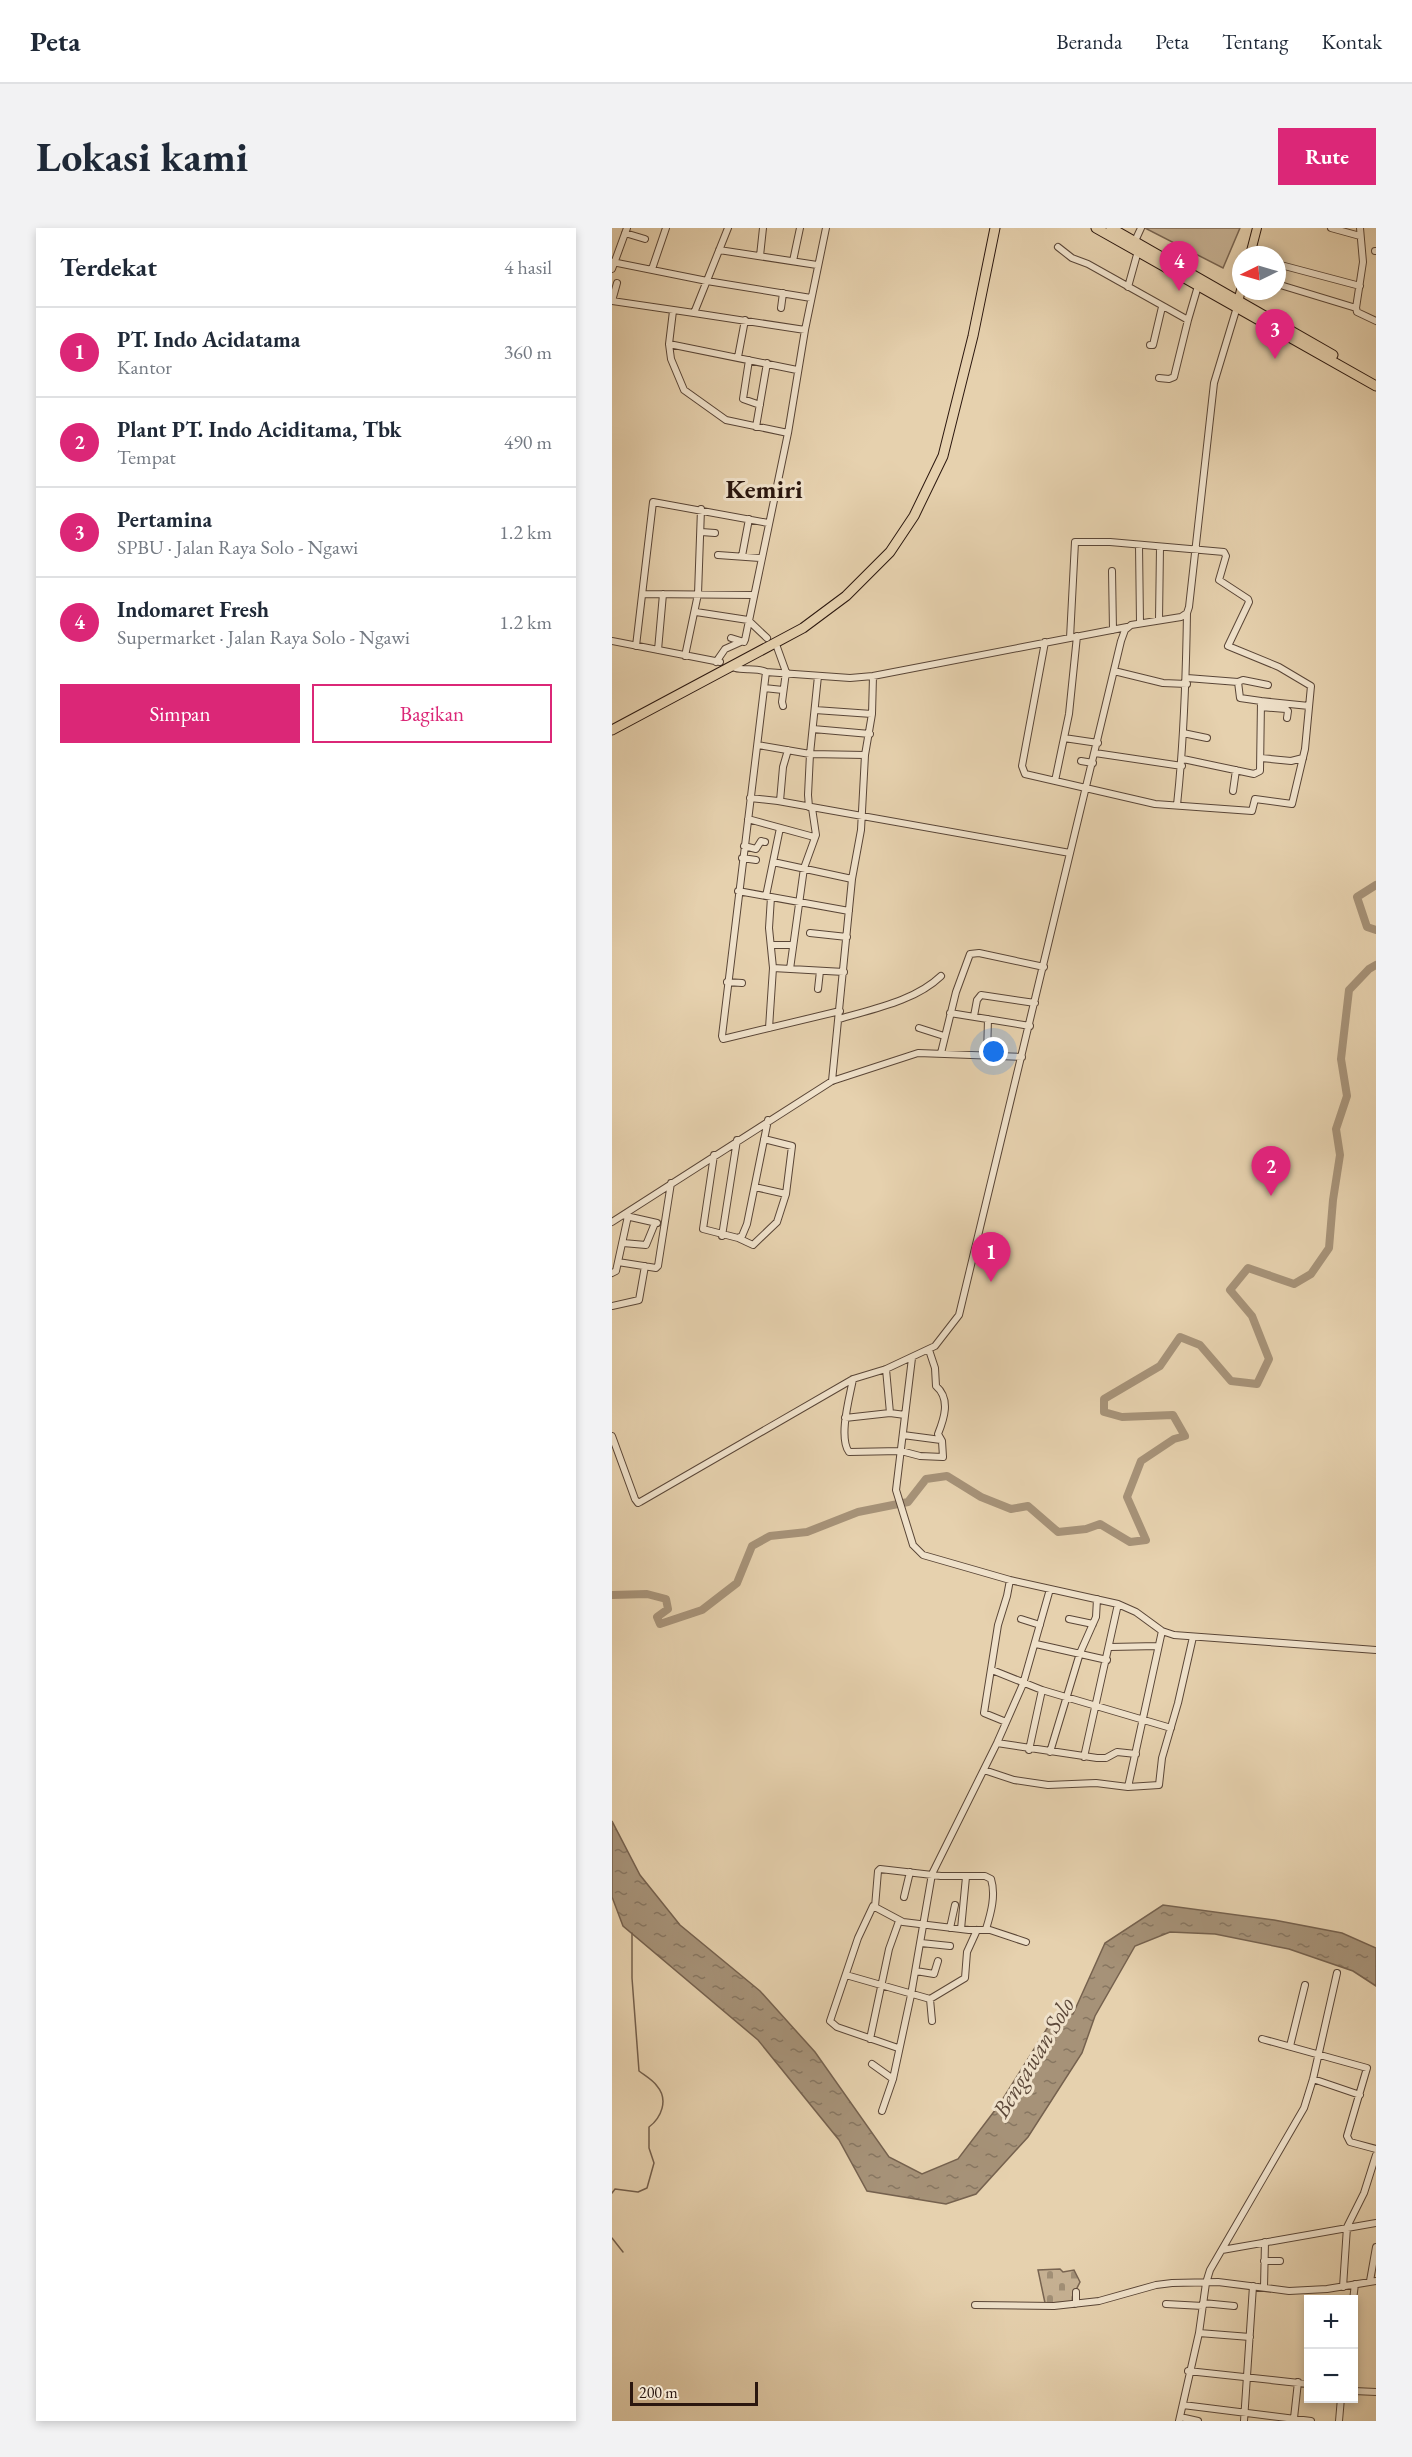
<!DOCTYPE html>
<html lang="id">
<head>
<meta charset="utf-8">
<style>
  :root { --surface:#fff; --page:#f2f2f3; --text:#1f2937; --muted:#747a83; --line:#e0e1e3; --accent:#db2777 }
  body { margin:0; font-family:"EB Garamond",serif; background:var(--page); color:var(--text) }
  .controls { position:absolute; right:18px; bottom:18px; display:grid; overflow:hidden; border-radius:0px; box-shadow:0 3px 9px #0003 }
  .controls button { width:54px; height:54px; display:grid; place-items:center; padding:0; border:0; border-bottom:2px solid var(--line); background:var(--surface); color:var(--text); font:30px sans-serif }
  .compass { position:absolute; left:620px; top:18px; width:54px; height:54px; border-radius:50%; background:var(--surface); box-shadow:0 3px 9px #0003; rotate:265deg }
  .scale { position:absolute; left:18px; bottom:15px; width:128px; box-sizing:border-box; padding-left:6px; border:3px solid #2b170f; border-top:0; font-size:16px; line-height:21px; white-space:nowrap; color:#2b170f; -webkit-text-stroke:4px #efe1ca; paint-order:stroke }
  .you { position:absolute; left:382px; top:824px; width:21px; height:21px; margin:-15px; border:4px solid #fff; border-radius:50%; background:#1a73e8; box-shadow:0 0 0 9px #1a73e833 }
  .badge { display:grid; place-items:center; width:39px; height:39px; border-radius:50%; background:var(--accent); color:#fff; font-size:20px; font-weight:700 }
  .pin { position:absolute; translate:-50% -50px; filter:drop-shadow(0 2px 3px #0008) }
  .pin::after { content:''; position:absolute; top:32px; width:21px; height:18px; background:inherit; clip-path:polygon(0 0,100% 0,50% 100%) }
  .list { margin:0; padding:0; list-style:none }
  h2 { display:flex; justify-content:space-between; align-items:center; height:78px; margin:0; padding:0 24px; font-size:26px }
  h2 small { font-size:20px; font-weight:400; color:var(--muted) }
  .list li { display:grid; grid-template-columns:39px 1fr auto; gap:18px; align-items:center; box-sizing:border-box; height:90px; padding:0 24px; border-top:2px solid var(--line) }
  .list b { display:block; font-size:22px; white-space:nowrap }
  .list p { margin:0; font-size:20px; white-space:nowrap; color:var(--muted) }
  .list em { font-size:20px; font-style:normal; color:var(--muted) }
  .actions { display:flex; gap:12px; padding:18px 24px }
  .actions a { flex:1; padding:14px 0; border:2px solid var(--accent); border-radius:0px; text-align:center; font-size:21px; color:var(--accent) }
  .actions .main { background:var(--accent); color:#fff }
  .map { position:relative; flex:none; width:764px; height:2193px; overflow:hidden; border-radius:0px }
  header { display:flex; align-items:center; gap:36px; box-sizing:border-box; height:84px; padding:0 30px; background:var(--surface); border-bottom:2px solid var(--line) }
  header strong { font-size:28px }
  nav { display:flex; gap:33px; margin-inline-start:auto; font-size:21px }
  .intro { display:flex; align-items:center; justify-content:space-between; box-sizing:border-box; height:144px; padding:0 36px }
  h1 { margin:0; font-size:42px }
  .button { padding:15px 27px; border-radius:0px; background:var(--accent); color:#fff; font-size:21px; font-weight:700 }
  main { display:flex; gap:36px; padding:0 36px }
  aside { flex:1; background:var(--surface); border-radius:0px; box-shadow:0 3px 9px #0003 }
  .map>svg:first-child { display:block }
  .grass { fill:#c6b193; stroke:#786451; stroke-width:1.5 }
  .cemetery { fill:url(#cemetery-stones); stroke:#786451; stroke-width:1.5 }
  .water { fill:url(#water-ripples); stroke:#75614e; stroke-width:1.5 }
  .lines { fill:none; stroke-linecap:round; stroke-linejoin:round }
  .stream { stroke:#75614e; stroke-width:1.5 }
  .river { stroke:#a69278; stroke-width:8 }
  .minor-casing { stroke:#5a4637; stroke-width:8 }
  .major-casing { stroke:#2b170f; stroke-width:10 }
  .highway-casing { stroke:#2b170f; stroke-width:11 }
  .minor { stroke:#efe1ca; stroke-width:6 }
  .major { stroke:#e6d1ae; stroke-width:8 }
  .highway { stroke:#e6d1ae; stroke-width:9 }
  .labels { text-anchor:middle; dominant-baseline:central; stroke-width:6; stroke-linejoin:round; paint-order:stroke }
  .water-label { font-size:24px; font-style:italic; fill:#5c4839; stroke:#efe1ca }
  .quarter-label { font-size:26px; font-weight:bold; fill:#2b170f; stroke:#efe1ca }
</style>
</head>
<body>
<header>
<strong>Peta</strong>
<nav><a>Beranda</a><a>Peta</a><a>Tentang</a><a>Kontak</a></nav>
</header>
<div class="intro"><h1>Lokasi kami</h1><a class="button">Rute</a></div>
<main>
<aside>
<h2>Terdekat<small>4 hasil</small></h2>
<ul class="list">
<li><span class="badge">1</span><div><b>PT. Indo Acidatama</b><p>Kantor</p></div><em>360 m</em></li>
<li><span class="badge">2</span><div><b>Plant PT. Indo Aciditama, Tbk</b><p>Tempat</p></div><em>490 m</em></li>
<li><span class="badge">3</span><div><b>Pertamina</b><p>SPBU · Jalan Raya Solo - Ngawi</p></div><em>1.2 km</em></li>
<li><span class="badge">4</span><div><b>Indomaret Fresh</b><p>Supermarket · Jalan Raya Solo - Ngawi</p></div><em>1.2 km</em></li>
</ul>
<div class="actions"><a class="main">Simpan</a><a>Bagikan</a></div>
</aside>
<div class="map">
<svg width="764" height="2193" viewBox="0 0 764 2193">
  <defs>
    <pattern id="cemetery-stones" width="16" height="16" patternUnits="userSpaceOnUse" patternTransform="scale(1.5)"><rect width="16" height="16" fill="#c6b193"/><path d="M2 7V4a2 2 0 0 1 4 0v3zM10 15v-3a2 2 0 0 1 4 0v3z" fill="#a18f76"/></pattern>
    <pattern id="water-ripples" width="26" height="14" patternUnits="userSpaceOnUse" patternTransform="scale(1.5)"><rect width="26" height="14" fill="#a69278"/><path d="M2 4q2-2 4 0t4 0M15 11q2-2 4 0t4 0" fill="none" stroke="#877661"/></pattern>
  </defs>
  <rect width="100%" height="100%" fill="#e6d1ae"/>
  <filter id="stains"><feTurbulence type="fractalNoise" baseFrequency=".00333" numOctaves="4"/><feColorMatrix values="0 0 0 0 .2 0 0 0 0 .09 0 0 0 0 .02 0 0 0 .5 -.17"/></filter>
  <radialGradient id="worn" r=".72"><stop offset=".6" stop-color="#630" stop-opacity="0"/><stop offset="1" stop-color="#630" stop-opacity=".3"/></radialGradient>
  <path class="grass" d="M 533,0 L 628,0 L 611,40 Z"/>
  <path class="cemetery" d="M 448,2041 L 451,2044 L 462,2042 L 468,2054 L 463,2064 L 463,2074 L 433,2075 L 426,2042 Z"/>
  <path class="water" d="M 0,1593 L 28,1647 L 68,1697 L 148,1763 L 203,1824 L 277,1929 L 310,1946 L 346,1931 L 387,1877 L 439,1794 L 461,1786 L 493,1715 L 551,1677 L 662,1692 L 730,1705 L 764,1720 L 764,1758 L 741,1743 L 677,1721 L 603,1706 L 558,1704 L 523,1718 L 483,1788 L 470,1825 L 416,1909 L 364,1966 L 334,1976 L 255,1963 L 227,1912 L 146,1812 L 11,1698 L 0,1669 Z"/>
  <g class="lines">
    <path class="stream" d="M 0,1965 L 3,1961 L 26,1964 L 35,1960 L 42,1935 L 37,1920 L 37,1899 C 49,1890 57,1872 45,1858 C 41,1852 32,1847 27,1843 L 20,1750 L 20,1705
      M 0,2010 L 11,2024"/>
    <path class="river" d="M 764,657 L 745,669 L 755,699 L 764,702
      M 0,1367 L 35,1366 L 54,1371 L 56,1381 L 45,1389 L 48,1396 L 90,1382 L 125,1355 L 140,1318 L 158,1308 L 195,1304 L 246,1284 L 296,1274 L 314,1251 L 335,1248 L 369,1269 L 399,1281 L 416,1278 L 446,1304 L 474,1301 L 488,1296 L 518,1314 L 534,1312 L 515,1269 L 529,1233 L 562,1211 L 573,1208 L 561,1187 L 510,1189 L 492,1184 L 492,1171 L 548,1138 L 568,1109 L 588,1117 L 619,1153 L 645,1156 L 657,1131 L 640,1088 L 618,1062 L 636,1040 L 682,1056 L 699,1046 L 717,1020 L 721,972 L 728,927 L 724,901 L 735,868 L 729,831 L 737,762 L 757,741 L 764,737"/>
    <g class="minor-casing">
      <path id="minor" d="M 719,0 L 748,8
        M 13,5 L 33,11
        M 523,13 L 529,0
        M 446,19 L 460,30 L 476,36 L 576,92 L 586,58
        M 107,22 L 205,37
        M 763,23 L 764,23
        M 148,28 L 151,0
        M 181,33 L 188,0
        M 0,34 L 95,53 L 199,70
        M 665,36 L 748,58
        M 0,41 L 15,0
        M 40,41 L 54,0
        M 665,56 L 744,80 L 745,84 L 764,93
        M 516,59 L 526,23
        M 0,73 L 82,85 L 116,0
        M 0,73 L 5,55
        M 169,80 L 171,65
        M 744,80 L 751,34 L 748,0
        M 61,83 L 57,116 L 59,131 L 72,162 L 114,192 L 176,205
        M 82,85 L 193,102
        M 57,116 L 185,142
        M 538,117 L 541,117 L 550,79
        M 126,129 L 133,92
        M 137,132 L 131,171 L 148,177
        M 547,150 L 557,151 L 562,149 L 576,92
        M 144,199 L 155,135
        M 89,304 L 103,305
        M 527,317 L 528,395
        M 106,327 L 148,330
        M 130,328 L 137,291
        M 500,343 L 501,402
        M 32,366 L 141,367
        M 84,384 L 136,392 L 155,410
        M 547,392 L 548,319
        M 119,410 L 132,414
        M 0,413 L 108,434
        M 433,414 L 410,538 L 413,546 L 543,576 L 640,583 L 643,571 L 680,576 L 693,521 L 699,458 L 667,439 L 616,418 L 637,374 L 636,371 L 607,352 L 614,328 L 612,324 L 498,314 L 463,314 L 458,410
        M 24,418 L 41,274 L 156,295
        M 165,419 L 174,444 L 170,474 L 171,478
        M 46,422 L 51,366
        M 73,428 L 86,366 L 89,281
        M 104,434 L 113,421 L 133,412 L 176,205 L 193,102 L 214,0
        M 123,440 C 133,443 143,439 154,444 L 238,450 L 261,448 L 515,399
        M 502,443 L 551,455 L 575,456
        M 154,444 L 110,808 L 111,811 L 228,783
        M 626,454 L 631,452 L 656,457
        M 152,460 L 171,462
        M 649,473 L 697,478
        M 649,479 L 674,481 L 676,483 L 675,490
        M 203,482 L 260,486
        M 201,501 L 258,506
        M 571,505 L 595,510
        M 452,510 L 486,515
        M 146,517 L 198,526 L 253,527
        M 483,525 L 570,538
        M 649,530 L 679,533 L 691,530
        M 571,531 L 642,546 L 648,543 L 649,473 L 628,470 L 626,454 L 575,450
        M 469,533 L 481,535
        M 443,553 L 457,486 L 465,408
        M 621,563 L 624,542
        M 138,570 L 166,573 L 458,625
        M 168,573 L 171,539 L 176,522
        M 565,577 C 572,513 574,450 575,385
        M 197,579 L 196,567 L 198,526 L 206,448
        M 136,591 L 202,609
        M 132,618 L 144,621 L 149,613 L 153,614
        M 130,630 L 144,632
        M 161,634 L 240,651
        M 126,663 L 237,683
        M 154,668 L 168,600
        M 198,705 L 235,709
        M 160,717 L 180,717
        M 161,740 L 232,744
        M 178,741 L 192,640 L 204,607 L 200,580
        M 115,754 L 130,755
        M 206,761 L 208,743
        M 338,785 L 418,798
        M 362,788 L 365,772 L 369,767 L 423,775
        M 227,791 C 261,781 303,773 329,748
        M 157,800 L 161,740 L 157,700 L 159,669
        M 307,800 L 332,808
        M 329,825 L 344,764 L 358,726 L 367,725 L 432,739
        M 375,827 L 376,791
        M 220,853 L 240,651 L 249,602 L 253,527 L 260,486 L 261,448
        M 102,927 L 91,1001 L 126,1010 L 130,1008 L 135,996 L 156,892
        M 143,959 L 174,966
        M 14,988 L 45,995
        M 0,994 L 220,853 L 306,825 L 410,829
        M 110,1008 L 125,912
        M 126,1010 L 141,1017 L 165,994 L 174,966 L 180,918 L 152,911
        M 11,1015 L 34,1017 L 43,995
        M 6,1034 L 44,1040 L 46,1038 L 59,955
        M 0,1045 L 4,1043 L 16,988
        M 0,1078 L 27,1072 L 33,1038
        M 300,1130 L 284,1262 L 301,1317 L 311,1327 L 398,1352 L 506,1376 L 524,1384 L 550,1403 L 562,1407 L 764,1422
        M 274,1141 L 278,1185
        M 241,1151 C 238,1168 226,1209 237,1224 L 289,1223 L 308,1228 L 331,1229 L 330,1213 L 326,1206 C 332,1191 339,1171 324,1158 L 323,1140 L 317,1122
        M 233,1190 L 278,1185 L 293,1187
        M 291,1207 L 329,1212
        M 0,1208 L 23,1271 L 26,1275 L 28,1274 L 241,1151 L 274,1141 L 323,1118 L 347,1087 L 509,413 L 513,402 L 519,397 L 569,389 L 575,385 L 577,379 L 602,155 L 625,79
        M 409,1391 L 428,1397
        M 457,1391 L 481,1396
        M 424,1416 L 495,1432
        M 498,1419 L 546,1418
        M 380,1442 L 430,1462 L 559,1500
        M 394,1494 L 372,1485 L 386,1397 L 395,1368 L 398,1352
        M 385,1515 L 485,1530 L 494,1530 L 505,1524 L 524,1526
        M 417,1522 L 430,1462
        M 438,1524 L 468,1425 L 484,1389 L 485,1371
        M 472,1529 L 506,1376
        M 372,1542 L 402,1552 L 436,1557 L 484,1555 L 516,1559 L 547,1557 L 550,1530 L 566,1475 L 581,1409
        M 516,1559 L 550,1403
        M 292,1669 L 298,1644
        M 263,1679 L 266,1643 L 268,1641 L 329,1648 L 373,1648 L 379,1651 C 384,1667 379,1685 374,1701
        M 338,1700 L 343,1677
        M 349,1701 L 354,1649
        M 309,1715 L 338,1718
        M 304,1743 L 322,1746 L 326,1733
        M 234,1747 L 318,1771 L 353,1750 L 355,1724 L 365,1702
        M 318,1771 L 320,1793
        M 258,1811 L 277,1721 L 287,1693
        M 650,1811 L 755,1840 L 735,1908 L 738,1914 L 764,1921
        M 678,1818 L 693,1757
        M 286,1820 L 225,1799 L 218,1793 L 246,1710 L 261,1678 L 291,1694 L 357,1702 L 378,1702 L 414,1714
        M 260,1836 L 281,1851
        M 701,1851 L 748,1867
        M 270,1883 L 281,1851 L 299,1767 L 320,1646 L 385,1515 L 411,1456 L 438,1361
        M 610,2022 L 764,1995
        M 652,2033 L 668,2033
        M 758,2053 L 764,2019
        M 652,2059 L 653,2014
        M 731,2059 L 735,1999 L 752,1965 L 764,1927
        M 464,2064 L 464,2076
        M 741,2072 L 743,2056
        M 591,2075 L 622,2078
        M 554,2076 L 591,2078
        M 363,2077 L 442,2078 L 487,2073 L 544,2057 L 560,2055 L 606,2054 L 677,2063 L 715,2061 L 764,2053
        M 587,2105 L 638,2109
        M 576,2143 L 696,2156
        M 742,2163 L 764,2164
        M 571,2177 L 699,2193
        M 568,2189 L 586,2193
        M 682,2190 L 686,2154
        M 567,2193 L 587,2105 L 594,2055 L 598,2042 L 692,1880 L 701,1851 L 725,1745
        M 632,2193 L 641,2058
        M 727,2193 L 729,2170"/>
    </g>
    <g class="major-casing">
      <path id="major" d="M 638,27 L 645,0
        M 625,78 L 629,62"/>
    </g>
    <g class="highway-casing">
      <path id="highway" d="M 484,0 L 764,158
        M 499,0 L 721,127
        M 0,502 L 191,400 L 234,368 L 278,324 L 302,288 L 331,228 L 361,108 L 383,0"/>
    </g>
    <use href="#minor" class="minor"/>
    <use href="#major" class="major"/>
    <use href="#highway" class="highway"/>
  </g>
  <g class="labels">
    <g class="water-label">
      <text transform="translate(421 1829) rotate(-59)">Bengawan Solo</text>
    </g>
    <g class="quarter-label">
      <text x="152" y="261">Kemiri</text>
    </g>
  </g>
  <rect width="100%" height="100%" filter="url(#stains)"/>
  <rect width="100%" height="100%" fill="url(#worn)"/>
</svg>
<div class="controls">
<button>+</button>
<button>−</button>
</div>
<svg class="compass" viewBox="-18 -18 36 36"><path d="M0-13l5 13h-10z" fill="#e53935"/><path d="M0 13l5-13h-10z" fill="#747a83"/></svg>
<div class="scale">200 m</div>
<div class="you"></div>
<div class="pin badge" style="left:379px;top:1054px">1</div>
<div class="pin badge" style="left:659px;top:968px">2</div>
<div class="pin badge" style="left:663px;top:131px">3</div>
<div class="pin badge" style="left:567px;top:63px">4</div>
</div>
</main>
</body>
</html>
